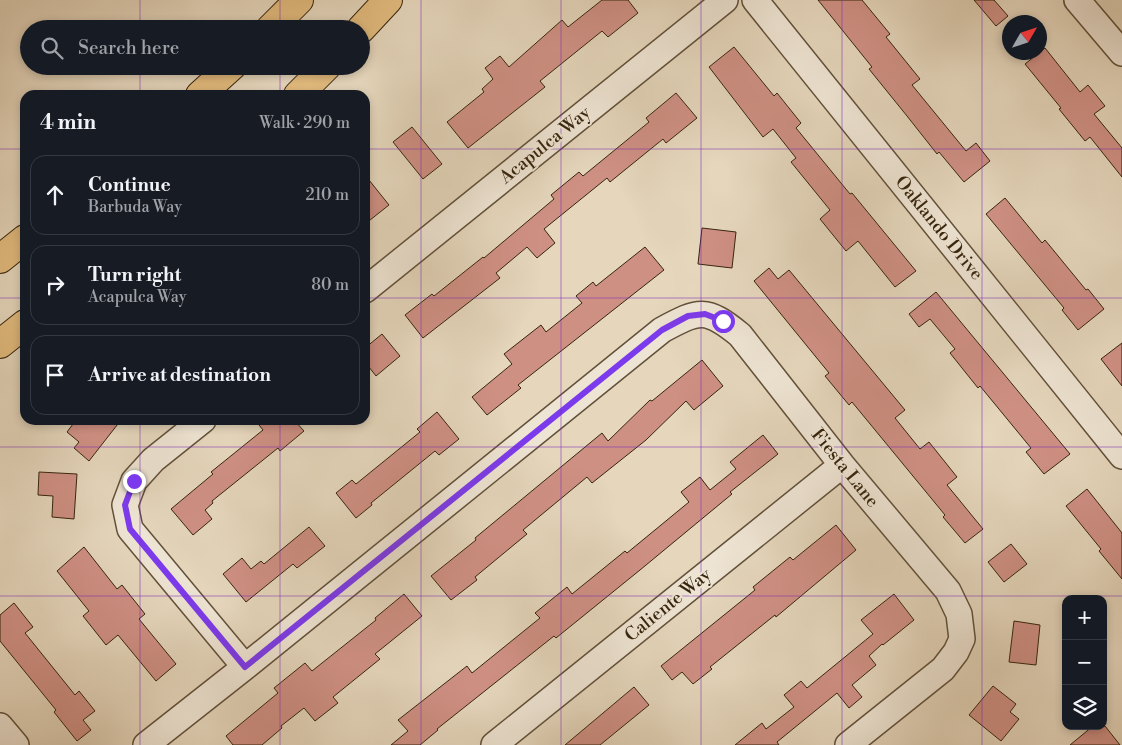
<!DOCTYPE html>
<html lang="en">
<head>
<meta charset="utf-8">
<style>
  :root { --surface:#171b24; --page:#20242c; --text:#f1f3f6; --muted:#9ea1a6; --line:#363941 }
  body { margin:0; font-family:"Libre Bodoni",serif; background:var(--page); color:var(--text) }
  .controls { position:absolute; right:15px; bottom:15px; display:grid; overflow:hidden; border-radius:10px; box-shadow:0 2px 8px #0003 }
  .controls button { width:45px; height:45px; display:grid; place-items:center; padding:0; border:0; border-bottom:1px solid var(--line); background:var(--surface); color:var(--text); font:25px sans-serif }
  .compass { position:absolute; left:1002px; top:15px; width:45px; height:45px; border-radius:50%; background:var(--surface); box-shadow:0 2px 8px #0003; rotate:51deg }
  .stop { position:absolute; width:15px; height:15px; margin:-11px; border:4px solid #7c3aed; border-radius:50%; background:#fff }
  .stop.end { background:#7c3aed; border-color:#fff; box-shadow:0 1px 5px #0008 }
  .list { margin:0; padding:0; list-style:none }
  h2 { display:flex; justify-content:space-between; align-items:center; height:65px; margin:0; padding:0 20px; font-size:21px }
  h2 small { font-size:16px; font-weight:400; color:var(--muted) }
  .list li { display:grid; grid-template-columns:32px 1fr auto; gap:15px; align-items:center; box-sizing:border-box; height:80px; margin:0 10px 10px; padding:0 10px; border:1px solid var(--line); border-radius:15px }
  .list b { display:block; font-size:19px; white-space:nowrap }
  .list p { margin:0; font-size:16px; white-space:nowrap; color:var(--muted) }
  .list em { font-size:16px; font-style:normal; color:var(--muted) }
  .icon { flex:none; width:28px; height:28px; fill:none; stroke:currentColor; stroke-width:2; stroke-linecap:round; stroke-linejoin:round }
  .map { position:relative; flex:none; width:1122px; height:745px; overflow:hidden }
  .search { position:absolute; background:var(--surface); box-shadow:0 2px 8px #0003; left:20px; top:20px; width:350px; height:55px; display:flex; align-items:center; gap:12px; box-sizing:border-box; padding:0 18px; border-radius:28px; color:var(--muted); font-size:19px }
  .panel { position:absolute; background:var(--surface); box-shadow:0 2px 8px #0003; left:20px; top:90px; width:350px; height:335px; border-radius:15px }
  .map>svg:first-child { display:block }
  .building { fill:#cf9084; stroke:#36250e }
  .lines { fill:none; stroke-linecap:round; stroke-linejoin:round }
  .minor-casing { stroke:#62513a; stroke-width:28 }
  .major-casing { stroke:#36250e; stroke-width:30 }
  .minor { stroke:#eee4d3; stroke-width:25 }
  .major { stroke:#e2bb7e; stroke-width:28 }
  .route { stroke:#7c3aed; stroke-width:6 }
  .grid { fill:none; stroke:#7b2cbf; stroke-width:1; stroke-opacity:0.55 }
  .labels { text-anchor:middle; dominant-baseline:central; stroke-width:4; stroke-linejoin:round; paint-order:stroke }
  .street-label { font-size:18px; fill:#36250e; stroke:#eee4d3 }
</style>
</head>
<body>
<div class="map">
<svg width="1122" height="745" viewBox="0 0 1122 745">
  <rect width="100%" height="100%" fill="#e5d6bc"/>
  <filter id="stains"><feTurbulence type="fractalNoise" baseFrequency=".004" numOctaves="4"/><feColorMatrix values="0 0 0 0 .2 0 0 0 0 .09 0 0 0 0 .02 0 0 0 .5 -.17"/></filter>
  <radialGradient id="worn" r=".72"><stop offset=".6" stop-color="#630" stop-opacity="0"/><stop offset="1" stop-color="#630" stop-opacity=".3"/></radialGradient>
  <path class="building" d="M 602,0 L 628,0 L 638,13 L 608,37 L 602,31 L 540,81 L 545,87 L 468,148 L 447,122 L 484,92 L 482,89 L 493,79 L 485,68 L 500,56 L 509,67 L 562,20 L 568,27 Z
    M 818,0 L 862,0 L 890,34 L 886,37 L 920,79 L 912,85 L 966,151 L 976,143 L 990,161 L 964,182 L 939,152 L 937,154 L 907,116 L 869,69 L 872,67 Z
    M 974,0 L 994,0 L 1008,16 L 996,26 Z
    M 734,47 L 774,96 L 777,93 L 801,123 L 796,128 L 850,194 L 852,193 L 916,271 L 895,287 L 858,241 L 846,251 L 820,219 L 830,210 L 791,162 L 796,158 L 773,129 L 763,137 L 709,67 Z
    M 1045,48 L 1080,92 L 1088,85 L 1105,106 L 1094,114 L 1122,148 L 1122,177 L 1090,137 L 1085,141 L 1059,109 L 1061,108 L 1025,64 Z
    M 676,93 L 697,118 L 666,143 L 663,139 L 610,182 L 607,178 L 544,229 L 555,243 L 537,258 L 527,247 L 496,273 L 500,278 L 423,338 L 405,315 L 432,294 L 434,296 L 483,257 L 484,258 L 554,199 L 551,195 L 579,172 L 583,176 L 649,122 L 646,118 Z
    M 412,127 L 442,164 L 423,179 L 393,142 Z
    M 365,175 L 389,205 L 365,224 Z
    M 1005,198 L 1042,243 L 1045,240 L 1086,290 L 1088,289 L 1104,309 L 1078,330 L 1062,310 L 1064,308 L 986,214 Z
    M 702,228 L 736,232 L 732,268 L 698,264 Z
    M 645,247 L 664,270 L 518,385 L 521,388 L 487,415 L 472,397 L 512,364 L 504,354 L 541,325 L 546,332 L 582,303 L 576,296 L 593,282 L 596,286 Z
    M 769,268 L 778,279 L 789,270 L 905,410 L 895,418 L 920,449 L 929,442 L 957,477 L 947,485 L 983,529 L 965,543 L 943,517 L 945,515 L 852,402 L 849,405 L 825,376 L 829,373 L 754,281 Z
    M 936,292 L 1070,454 L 1044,474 L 1026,452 L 1031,448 L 980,386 L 978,388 L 950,353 L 955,349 L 930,319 L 919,327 L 909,314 Z
    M 382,334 L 400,356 L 376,376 L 365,362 L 365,348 Z
    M 1122,343 L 1122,386 L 1101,359 Z
    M 702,360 L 723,386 L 694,410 L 686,401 L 646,440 L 592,483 L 587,477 L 523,530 L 527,534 L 475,577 L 477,580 L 451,600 L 431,576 L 476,540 L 475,538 L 602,433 L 608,441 L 650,400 L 652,401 Z
    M 437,412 L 459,439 L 439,455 L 435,451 L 371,503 L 372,505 L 356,518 L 336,493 L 352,480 L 356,484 L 420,432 L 417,429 Z
    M 76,420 L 121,420 L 89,461 L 74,448 L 79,442 L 67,432 Z
    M 255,420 L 294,420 L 304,431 L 280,451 L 278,448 L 212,501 L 213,503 L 205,510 L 212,519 L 193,535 L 171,509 L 213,474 L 211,472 L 263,430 Z
    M 763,435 L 778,454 L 730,492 L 732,494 L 640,570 L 556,638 L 554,636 L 437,729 L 438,730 L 420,745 L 391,745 L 408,731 L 398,720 L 467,666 L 472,673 L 540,618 L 535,613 L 567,587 L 572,594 L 625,551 L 627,553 L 689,502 L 681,492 L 700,477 L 710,490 L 736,469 L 730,462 Z
    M 39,472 L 77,474 L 74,519 L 52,517 L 53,496 L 38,495 Z
    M 1087,489 L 1122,533 L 1122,579 L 1099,551 L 1101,549 L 1066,506 Z
    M 836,525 L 856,550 L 776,617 L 775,615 L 710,667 L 712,669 L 693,684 L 682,672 L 672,680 L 661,666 L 755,590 L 753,587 L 790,557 L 793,560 Z
    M 309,527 L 325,546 L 297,568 L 293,564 L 246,602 L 223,574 L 242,558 L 251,569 L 261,561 L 264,564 Z
    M 1011,544 L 1027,564 L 1004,582 L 988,562 Z
    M 84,547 L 117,589 L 122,585 L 145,614 L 139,619 L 176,664 L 156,681 L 118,635 L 106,645 L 83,616 L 89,611 L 57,571 Z
    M 404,594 L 422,616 L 375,654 L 380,659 L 333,697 L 338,703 L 315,721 L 304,708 L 281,726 L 282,728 L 262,745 L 233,745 L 226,736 L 278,693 L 274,688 L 305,663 L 312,671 L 376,620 L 375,618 Z
    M 894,594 L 914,620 L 883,645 L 882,644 L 869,656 L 876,665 L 852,685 L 862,697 L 849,708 L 837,693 L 777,742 L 779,745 L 735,745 L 762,723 L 766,729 L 794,707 L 784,695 L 801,681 L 807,688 L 873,634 L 861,620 Z
    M 14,603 L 33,627 L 25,633 L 75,695 L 79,691 L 95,711 L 83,720 L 91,730 L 77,741 L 54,712 L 56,710 L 0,641 L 0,615 Z
    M 1014,621 L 1040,625 L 1036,665 L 1009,662 Z
    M 993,686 L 1016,704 L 1010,712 L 1019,719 L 1001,741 L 969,715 Z
    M 634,687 L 649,705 L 600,745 L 565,745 Z
    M 1093,726 L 1105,726 L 1120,745 L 1070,745 Z"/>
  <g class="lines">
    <g class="minor-casing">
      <path id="minor" d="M 755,0 L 1122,456
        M 1077,0 L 1122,53
        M 365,290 L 725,0
        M 203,420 L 153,460 L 134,481 L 125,505 L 130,529 L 245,667
        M 0,726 L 16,745
        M 146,745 L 245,667 L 662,330 C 699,310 706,307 740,335 L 842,465 L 948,591 L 959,614 L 962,639 L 956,652 L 943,669 L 848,745
        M 494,745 L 842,465"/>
    </g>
    <g class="major-casing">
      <path id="major" d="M 270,29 L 299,0
        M 361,29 L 388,0
        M 200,95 L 232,66
        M 298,95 L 327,66
        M 0,259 L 25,239
        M 0,344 L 25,324"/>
    </g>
    <use href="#minor" class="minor"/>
    <use href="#major" class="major"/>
  </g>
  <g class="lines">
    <path class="route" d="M 134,481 L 125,505 L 130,529 L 245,667 L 662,330 L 688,316 L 705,314 L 723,321"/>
  </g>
  <path class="grid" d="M 140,0 L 140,29M 280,0 L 280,29M 421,0 L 421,745M 561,0 L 561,745M 701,0 L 701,745M 842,0 L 842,745M 982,0 L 982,745M 140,66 L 140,95M 280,66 L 280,95M 0,149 L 25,149M 365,149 L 1122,149M 0,298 L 25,298M 365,298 L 1122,298M 140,420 L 140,745M 280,420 L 280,745M 0,447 L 1122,447M 0,596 L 1122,596"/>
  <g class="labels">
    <g class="street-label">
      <text transform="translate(545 145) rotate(-39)">Acapulca Way</text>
      <text transform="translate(939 228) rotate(51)">Oaklando Drive</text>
      <text transform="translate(845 468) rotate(51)">Fiesta Lane</text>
      <text transform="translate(668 605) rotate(-39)">Caliente Way</text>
    </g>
  </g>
  <rect width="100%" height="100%" filter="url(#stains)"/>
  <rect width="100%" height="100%" fill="url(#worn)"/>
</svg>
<div class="controls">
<button>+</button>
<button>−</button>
<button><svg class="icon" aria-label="layers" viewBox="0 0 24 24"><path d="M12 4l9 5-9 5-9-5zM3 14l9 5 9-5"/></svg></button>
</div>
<svg class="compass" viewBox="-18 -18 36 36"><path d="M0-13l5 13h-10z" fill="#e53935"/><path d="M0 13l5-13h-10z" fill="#9ea1a6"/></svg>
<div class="stop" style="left:723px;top:321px"></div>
<div class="stop end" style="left:134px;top:481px"></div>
<div class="search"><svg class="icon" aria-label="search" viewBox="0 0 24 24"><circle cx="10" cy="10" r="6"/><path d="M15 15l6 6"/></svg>Search here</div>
<section class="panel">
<h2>4 min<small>Walk · 290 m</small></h2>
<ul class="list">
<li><svg class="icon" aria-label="ahead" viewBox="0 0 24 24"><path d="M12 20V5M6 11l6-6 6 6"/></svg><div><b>Continue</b><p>Barbuda Way</p></div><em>210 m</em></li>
<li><svg class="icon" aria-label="right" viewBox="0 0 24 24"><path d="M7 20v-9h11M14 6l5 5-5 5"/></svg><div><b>Turn right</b><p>Acapulca Way</p></div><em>80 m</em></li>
<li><svg class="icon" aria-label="arrive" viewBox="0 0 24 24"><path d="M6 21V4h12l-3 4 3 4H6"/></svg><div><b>Arrive at destination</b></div></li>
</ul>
</section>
</div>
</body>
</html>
